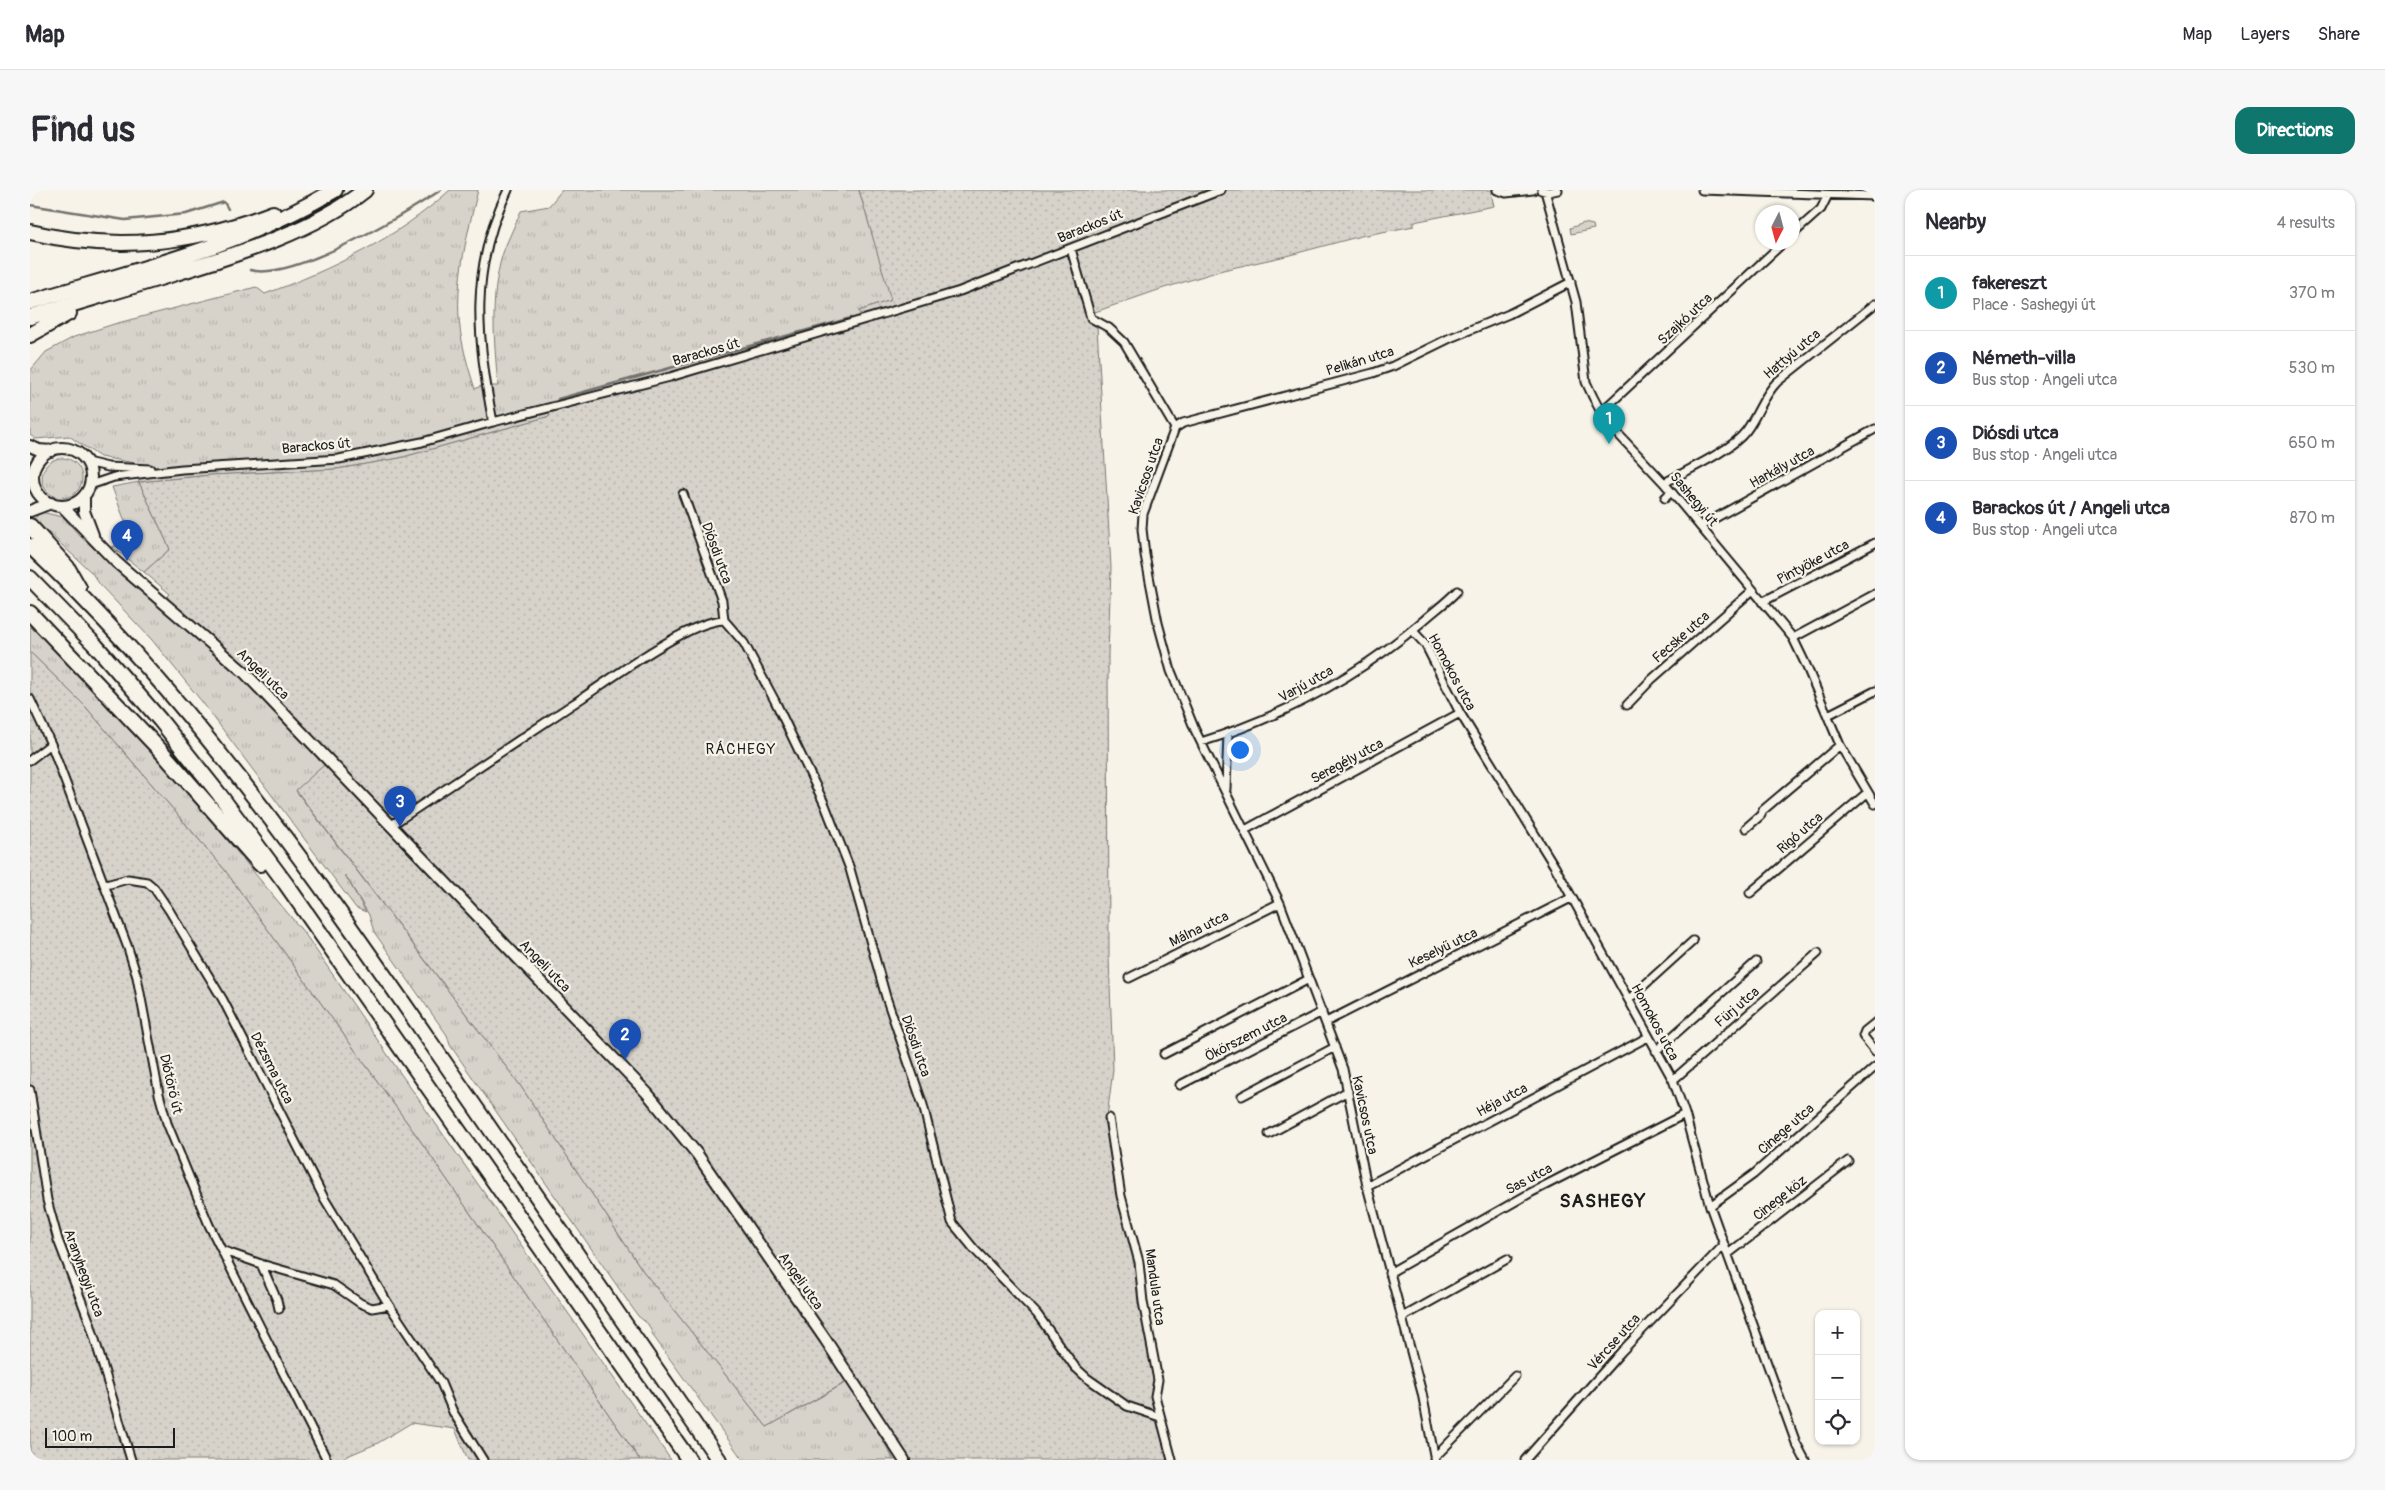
<!DOCTYPE html>
<html lang="en">
<head>
<meta charset="utf-8">
<style>
  :root { --surface:#fff; --page:#f7f7f7; --text:#2b2b33; --muted:#7c7c81; --line:#e1e1e2; --accent:#0f766e }
  body { margin:0; font-family:Pangolin,sans-serif; background:var(--page); color:var(--text) }
  .controls { position:absolute; right:15px; bottom:15px; display:grid; overflow:hidden; border-radius:10px; box-shadow:0 1px 4px #0004 }
  .controls button { width:45px; height:45px; display:grid; place-items:center; padding:0; border:0; border-bottom:1px solid var(--line); background:var(--surface); color:var(--text); font:25px sans-serif }
  .compass { position:absolute; left:1725px; top:15px; width:45px; height:45px; border-radius:50%; background:var(--surface); box-shadow:0 1px 4px #0004; rotate:186deg }
  .scale { position:absolute; left:15px; bottom:12px; width:130px; box-sizing:border-box; padding-left:5px; border:2px solid #1c1c1c; border-top:0; font-size:14px; line-height:18px; white-space:nowrap; color:#1c1c1c; -webkit-text-stroke:4px #f7f3e8; paint-order:stroke }
  .you { position:absolute; left:1209px; top:559px; width:18px; height:18px; margin:-12px; border:4px solid #fff; border-radius:50%; background:#1a73e8; box-shadow:0 0 0 8px #1a73e833 }
  .badge { display:grid; place-items:center; width:32px; height:32px; border-radius:50%; background:var(--accent); color:#fff; font-size:16px; font-weight:700 }
  .pin { position:absolute; translate:-50% -41px; filter:drop-shadow(0 1px 2px #0008) }
  .pin::after { content:''; position:absolute; top:26px; width:18px; height:15px; background:inherit; clip-path:polygon(0 0,100% 0,50% 100%) }
  .list { margin:0; padding:0; list-style:none }
  h2 { display:flex; justify-content:space-between; align-items:center; height:65px; margin:0; padding:0 20px; font-size:21px }
  h2 small { font-size:16px; font-weight:400; color:var(--muted) }
  .list li { display:grid; grid-template-columns:32px 1fr auto; gap:15px; align-items:center; box-sizing:border-box; height:75px; padding:0 20px; border-top:1px solid var(--line) }
  .list b { display:block; font-size:19px; white-space:nowrap }
  .list p { margin:0; font-size:16px; white-space:nowrap; color:var(--muted) }
  .list em { font-size:16px; font-style:normal; color:var(--muted) }
  .icon { flex:none; width:28px; height:28px; fill:none; stroke:currentColor; stroke-width:2; stroke-linecap:round; stroke-linejoin:round }
  .map { position:relative; flex:none; width:1845px; height:1270px; overflow:hidden; border-radius:15px }
  header { display:flex; align-items:center; gap:30px; box-sizing:border-box; height:70px; padding:0 25px; background:var(--surface); border-bottom:1px solid var(--line) }
  header strong { font-size:24px }
  nav { display:flex; gap:28px; margin-inline-start:auto; font-size:18px }
  .intro { display:flex; align-items:center; justify-content:space-between; box-sizing:border-box; height:120px; padding:0 30px }
  h1 { margin:0; font-size:35px }
  .button { padding:12px 22px; border-radius:15px; background:var(--accent); color:#fff; font-size:18px; font-weight:700 }
  main { display:flex; gap:30px; padding:0 30px }
  aside { flex:1; background:var(--surface); border-radius:15px; box-shadow:0 1px 4px #0004 }
  .map>svg:first-child { display:block }
  .grass { fill:url(#grass-tufts); stroke:#7a7874 }
  .garden { fill:url(#garden-dots); stroke:#7a7874 }
  .lines { fill:none; stroke-linecap:round; stroke-linejoin:round }
  .stream { stroke:#72716c; stroke-width:2.5 }
  .street-casing { stroke:#1c1c1c; stroke-width:11 }
  .secondary-casing { stroke:#1c1c1c; stroke-width:14 }
  .highway-casing { stroke:#1c1c1c; stroke-width:18 }
  .street { stroke:#f7f3e8; stroke-width:7 }
  .secondary { stroke:#f7f3e8; stroke-width:10 }
  .highway { stroke:#f7f3e8; stroke-width:14 }
  .labels { text-anchor:middle; dominant-baseline:central; stroke-width:4.5; stroke-linejoin:round; paint-order:stroke }
  .street-label { font-size:14px; fill:#1c1c1c; stroke:#f7f3e8 }
  .neighbourhood-label { font-size:15px; letter-spacing:1px; fill:#1c1c1c; stroke:#f7f3e8 }
  .district-label { font-size:19px; font-weight:bold; letter-spacing:1px; fill:#1c1c1c; stroke:#f7f3e8 }
</style>
</head>
<body>
<header>
<strong>Map</strong>
<nav><a>Map</a><a>Layers</a><a>Share</a></nav>
</header>
<div class="intro"><h1>Find us</h1><a class="button">Directions</a></div>
<main>
<div class="map">
<svg width="1845" height="1270" viewBox="0 0 1845 1270">
  <defs>
    <pattern id="grass-tufts" width="24" height="20" patternUnits="userSpaceOnUse" patternTransform="scale(1.25)"><rect width="24" height="20" fill="#d7d3cb"/><path d="M3 7l-1-3M5 7V3M7 7l1-3M15 17l-1-3M17 17v-4M19 17l1-3" fill="none" stroke="#b8b5ae"/></pattern>
    <pattern id="garden-dots" width="8" height="8" patternUnits="userSpaceOnUse" patternTransform="scale(1.25)"><rect width="8" height="8" fill="#d7d3cb"/><path d="M2 2h.1M6 6h.1" fill="none" stroke="#b8b5ae" stroke-width="1.8" stroke-linecap="round"/></pattern>
  </defs>
  <rect width="100%" height="100%" fill="#f7f3e8"/>
  <filter id="ink" filterUnits="userSpaceOnUse"><feTurbulence type="fractalNoise" baseFrequency=".02" numOctaves="2"/><feDisplacementMap in="SourceGraphic" scale="10" xChannelSelector="R" yChannelSelector="G"/><feConvolveMatrix kernelMatrix="1 2 1 2 8 2 1 2 1" color-interpolation-filters="sRGB"/></filter>
  <g filter="url(#ink)">
    <path class="grass" d="M 420,0 L 448,0 C 436,49 422,101 432,151 C 435,167 440,183 445,199 L 451,196 L 468,196 C 464,149 459,102 475,57 C 480,45 486,33 491,21 L 519,16 L 532,0 L 829,0 L 862,110 L 829,121 L 831,128 L 612,191 L 518,214 L 520,226 L 370,268 L 307,279 L 181,285 L 109,292 L 140,359 L 114,382 L 82,357 L 102,350 L 82,297 L 109,292 L 105,273 L 70,267 L 39,246 L 6,249 L 0,245 L 0,181 L 16,162 L 44,147 L 84,134 L 226,97 L 235,104 C 302,79 366,49 420,0 Z
      M 1554,33 L 1563,35 L 1564,39 L 1541,44 L 1540,38 Z
      M12 288a20 20 0 1 1 40 0a20 20 0 1 1-40 0Z
      M 11,322 L 33,327 L 50,346 L 126,415 L 136,408 L 302,568 L 266,601 L 490,895 L 613,1081 L 737,1237 L 817,1192 L 833,1215 L 864,1270 L 713,1270 L 624,1147 L 618,1134 L 608,1126 L 420,855 L 417,845 L 344,742 L 339,725 L 315,685 L 336,722 L 326,718 L 173,513 L 122,450 L 71,396 L 61,382 L 4,329 Z
      M 0,428 L 107,541 L 275,744 L 366,877 L 641,1270 L 610,1270 L 389,949 L 194,679 L 54,515 L 0,462 Z"/>
    <path class="garden" d="M 829,0 L 1470,0 L 1471,2 L 1461,3 L 1464,16 L 1384,32 L 1384,36 L 1331,46 L 1256,66 L 1193,80 L 1131,99 L 1062,123 L 1067,136 L 1081,377 L 1078,465 L 1079,766 L 1083,880 L 1077,927 L 1124,1165 L 1125,1201 L 1142,1270 L 864,1270 L 833,1215 L 816,1192 L 737,1237 L 613,1081 L 490,895 L 266,600 L 302,568 L 136,408 L 140,404 L 114,382 L 140,359 L 109,292 L 181,285 L 307,279 L 370,268 L 520,226 L 518,214 L 612,191 L 831,128 L 829,121 L 861,110 Z
      M 0,462 L 54,515 L 194,679 L 389,949 L 610,1270 L 438,1270 L 425,1239 L 381,1233 L 348,1253 L 308,1270 L 0,1270 Z"/>
    <g class="lines">
      <path class="stream" d="M 0,15 L 95,30 L 156,24 L 194,12 L 198,19
        M 220,80 C 262,92 375,24 411,0
        M 528,209 L 821,128"/>
      <g class="street-casing">
        <path id="street" d="M 1467,0 L 1476,3 L 1503,0
          M 1511,0 L 1519,2 L 1528,0
          M 1672,0 L 1845,6
          M 1515,1 L 1546,112 L 1556,192 L 1563,207 L 1571,222 L 1590,246 L 1634,293 L 1763,448 L 1776,475 L 1810,555 L 1845,614
          M 1762,45 L 1791,19 L 1798,5
          M 1041,59 L 1061,128 L 1079,138 L 1094,152 L 1145,238
          M 1571,222 L 1754,52
          M 463,232 C 447,150 439,78 478,0
          M 1145,238 L 1113,324 L 1112,339 L 1115,365 L 1128,433 L 1141,481 L 1165,540 L 1250,713 L 1313,879 L 1337,996 L 1392,1203 L 1405,1270
          M 1145,238 L 1153,233 L 1343,183 L 1363,176 L 1420,148 L 1479,124 L 1541,92
          M 57,272 L 78,277 L 120,279
          M 1634,293 C 1657,280 1701,261 1716,241 C 1728,225 1733,206 1747,192 L 1845,114
          M 60,295 L 84,287 L 152,279 L 309,269 L 392,252 L 463,232 L 640,187 L 930,101 L 1191,0
          M 653,304 L 692,411 L 694,430 L 714,453 L 745,511 L 795,615 L 820,679 L 856,807 L 893,915 L 922,1032 L 944,1059 L 1007,1124 L 1045,1177 L 1057,1188 L 1097,1216 L 1130,1227
          M 1635,308 L 1641,302
          M 1671,336 L 1845,239
          M 1732,412 L 1845,353
          M 1382,440 L 1395,454 L 1430,523 L 1525,677 L 1643,890 L 1655,924 L 1680,1016 L 1766,1253 L 1775,1270
          M 1763,448 L 1845,404
          M 0,509 L 21,554 L 98,758 L 107,787 L 129,904 L 137,933 L 179,1035 L 297,1270
          M 1597,515 L 1621,490 L 1723,400
          M 1798,525 L 1845,501
          M 1171,552 C 1252,527 1328,486 1393,431 C 1404,421 1417,412 1427,401
          M 0,570 L 21,554
          M 1196,599 L 1198,544
          M 360,636 C 421,595 482,554 543,514 C 577,492 657,431 694,430
          M 1716,638 L 1731,625 L 1732,621 L 1810,555
          M 1215,640 L 1430,523
          M 76,695 L 98,689 L 117,692 L 124,698 L 139,720 L 193,810 L 294,1008 L 359,1115
          M 1720,703 L 1837,603
          M 1099,788 L 1250,713
          M 1599,809 L 1663,751
          M 1296,832 L 1541,708
          M 1845,833 L 1835,841 L 1833,846 L 1845,861
          M 1626,861 L 1726,772
          M 1134,864 L 1279,789
          M 1643,890 L 1788,763
          M 1150,895 L 1292,822
          M 0,900 L 17,1010 L 28,1050 L 60,1133 L 101,1270
          M 1212,906 L 1305,857
          M 1079,928 L 1091,1006 L 1109,1072 L 1113,1112 L 1128,1190 L 1125,1206 L 1142,1270
          M 1239,944 L 1318,901
          M 1337,996 L 1618,847
          M 1680,1016 L 1724,984 L 1845,877
          M 194,1061 L 231,1074 L 304,1095 L 330,1113 L 342,1118 L 359,1115 L 411,1193 L 423,1222 L 453,1270
          M 1698,1064 L 1818,971
          M 231,1074 L 247,1110 L 249,1119
          M 1359,1083 L 1502,1002 L 1655,924
          M 1371,1128 L 1477,1069
          M 1404,1268 L 1485,1186
          M 1495,1270 L 1591,1162 L 1694,1055"/>
      </g>
      <g class="secondary-casing">
        <path id="secondary" d="M 0,256 L 9,260 L 21,261
          M3 287a29 29 0 1 1 58 0a29 29 0 1 1-58 0Z
          M 54,306 L 54,321 L 63,345
          M 32,316 L 86,372 L 215,483 L 617,903 L 667,964 L 795,1149 L 874,1270
          M 0,321 L 21,313"/>
      </g>
      <g class="highway-casing">
        <path id="highway" d="M 0,42 C 85,62 162,54 243,23
          M 0,112 C 103,81 211,56 305,0
          M 0,127 C 49,112 98,98 146,83 C 208,64 284,41 335,0
          M 0,145 L 39,123
          M 0,336 L 37,377 L 49,398
          M 0,356 C 156,502 280,678 401,853 C 497,992 593,1131 689,1270
          M 0,388 L 66,456 L 130,530 L 189,604 L 256,694 L 659,1270
          M 0,423 L 131,561 L 230,674"/>
      </g>
      <use href="#street" class="street"/>
      <use href="#secondary" class="secondary"/>
      <use href="#highway" class="highway"/>
    </g>
  </g>
  <g class="labels">
    <g class="street-label">
      <text transform="translate(1060 36) rotate(-22)">Barackos út</text>
      <text transform="translate(1655 129) rotate(-43)">Szajkó utca</text>
      <text transform="translate(676 162) rotate(-16)">Barackos út</text>
      <text transform="translate(1762 164) rotate(-40)">Hattyú utca</text>
      <text transform="translate(1330 171) rotate(-17)">Pelikán utca</text>
      <text transform="translate(286 256) rotate(-5)">Barackos út</text>
      <text transform="translate(1752 277) rotate(-29)">Harkály utca</text>
      <text transform="translate(1116 286) rotate(-71)">Kavicsos utca</text>
      <text transform="translate(1664 309) rotate(50)">Sashegyi út</text>
      <text transform="translate(687 363) rotate(70)">Diósdi utca</text>
      <text transform="translate(1783 372) rotate(-28)">Pintyőke utca</text>
      <text transform="translate(1651 447) rotate(-41)">Fecske utca</text>
      <text transform="translate(1422 482) rotate(62)">Homokos utca</text>
      <text transform="translate(233 484) rotate(44)">Angeli utca</text>
      <text transform="translate(1276 494) rotate(-29)">Varjú utca</text>
      <text transform="translate(1317 571) rotate(-28)">Seregély utca</text>
      <text transform="translate(1770 643) rotate(-41)">Rigó utca</text>
      <text transform="translate(1169 739) rotate(-26)">Málna utca</text>
      <text transform="translate(1413 758) rotate(-26)">Keselyű utca</text>
      <text transform="translate(515 776) rotate(46)">Angeli utca</text>
      <text transform="translate(1707 817) rotate(-41)">Fürj utca</text>
      <text transform="translate(1625 832) rotate(62)">Homokos utca</text>
      <text transform="translate(1216 847) rotate(-27)">Ökörszem utca</text>
      <text transform="translate(886 856) rotate(71)">Diósdi utca</text>
      <text transform="translate(242 878) rotate(63)">Dézsma utca</text>
      <text transform="translate(141 894) rotate(77)">Diótörő út</text>
      <text transform="translate(1472 910) rotate(-28)">Héja utca</text>
      <text transform="translate(1335 925) rotate(78)">Kavicsos utca</text>
      <text transform="translate(1756 939) rotate(-41)">Cinege utca</text>
      <text transform="translate(1499 989) rotate(-28)">Sas utca</text>
      <text transform="translate(1750 1008) rotate(-38)">Cinege köz</text>
      <text transform="translate(54 1083) rotate(70)">Aranyhegyi utca</text>
      <text transform="translate(771 1091) rotate(55)">Angeli utca</text>
      <text transform="translate(1125 1097) rotate(82)">Mandula utca</text>
      <text transform="translate(1584 1152) rotate(-48)">Vércse utca</text>
    </g>
    <g class="neighbourhood-label">
      <text x="711" y="559">RÁCHEGY</text>
    </g>
    <g class="district-label">
      <text x="1573" y="1011">SASHEGY</text>
    </g>
  </g>
</svg>
<div class="controls">
<button>+</button>
<button>−</button>
<button><svg class="icon" aria-label="locate" viewBox="0 0 24 24"><circle cx="12" cy="12" r="6"/><path d="M12 2v4M12 18v4M2 12h4M18 12h4"/></svg></button>
</div>
<svg class="compass" viewBox="-18 -18 36 36"><path d="M0-13l5 13h-10z" fill="#e53935"/><path d="M0 13l5-13h-10z" fill="#7c7c81"/></svg>
<div class="scale">100 m</div>
<div class="you"></div>
<div class="pin badge" style="left:1579px;top:254px;background:#0f9aa8">1</div>
<div class="pin badge" style="left:595px;top:870px;background:#1a4fb4">2</div>
<div class="pin badge" style="left:370px;top:637px;background:#1a4fb4">3</div>
<div class="pin badge" style="left:97px;top:371px;background:#1a4fb4">4</div>
</div>
<aside>
<h2>Nearby<small>4 results</small></h2>
<ul class="list">
<li><span class="badge" style="background:#0f9aa8">1</span><div><b>fakereszt</b><p>Place · Sashegyi út</p></div><em>370 m</em></li>
<li><span class="badge" style="background:#1a4fb4">2</span><div><b>Németh-villa</b><p>Bus stop · Angeli utca</p></div><em>530 m</em></li>
<li><span class="badge" style="background:#1a4fb4">3</span><div><b>Diósdi utca</b><p>Bus stop · Angeli utca</p></div><em>650 m</em></li>
<li><span class="badge" style="background:#1a4fb4">4</span><div><b>Barackos út / Angeli utca</b><p>Bus stop · Angeli utca</p></div><em>870 m</em></li>
</ul>
</aside>
</main>
</body>
</html>
